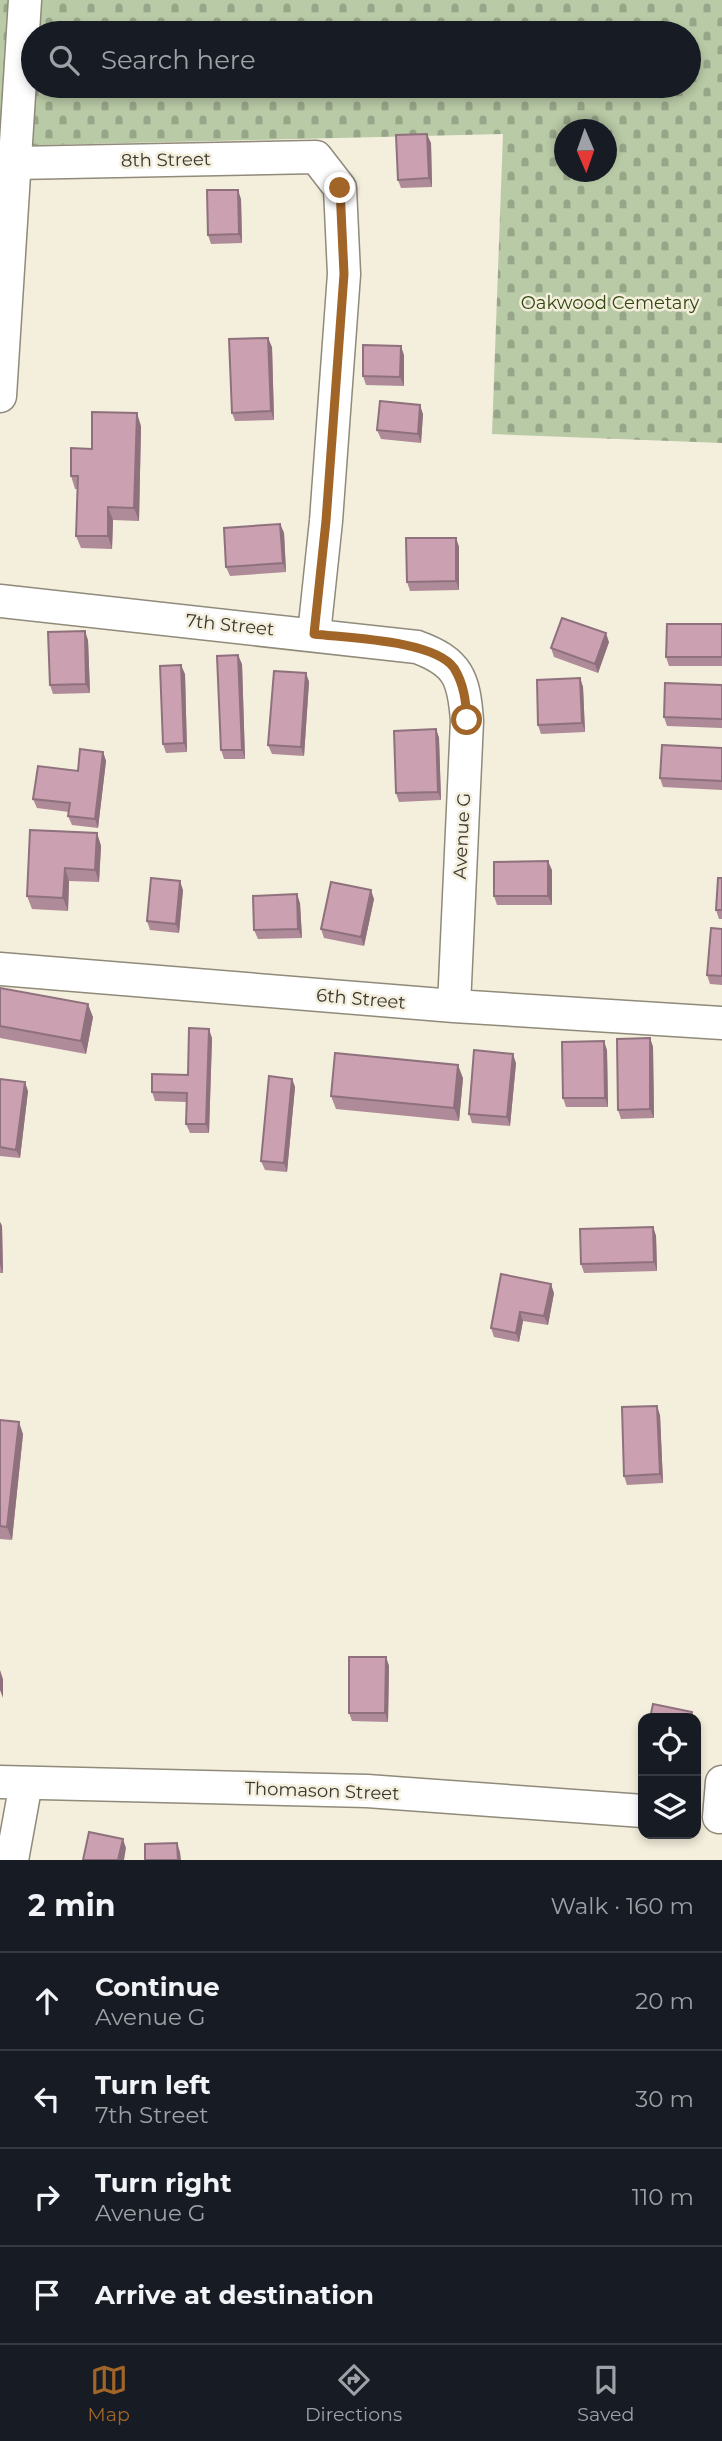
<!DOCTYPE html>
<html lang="en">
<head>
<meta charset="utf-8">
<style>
  :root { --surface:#171b24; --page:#242831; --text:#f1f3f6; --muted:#9ea1a6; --line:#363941; --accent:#a16528 }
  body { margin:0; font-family:Montserrat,sans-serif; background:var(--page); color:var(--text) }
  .controls { position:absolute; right:21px; bottom:21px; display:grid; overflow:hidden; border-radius:14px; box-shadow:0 4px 10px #0003 }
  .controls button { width:63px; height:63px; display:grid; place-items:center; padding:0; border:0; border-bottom:2px solid var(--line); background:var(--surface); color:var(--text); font:35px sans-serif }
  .compass { position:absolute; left:554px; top:119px; width:63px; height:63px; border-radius:50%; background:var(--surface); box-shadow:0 4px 10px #0003; rotate:178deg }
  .stop { position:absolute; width:21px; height:21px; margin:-16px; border:5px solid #a16528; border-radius:50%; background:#fff }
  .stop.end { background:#a16528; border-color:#fff; box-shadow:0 2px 7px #0008 }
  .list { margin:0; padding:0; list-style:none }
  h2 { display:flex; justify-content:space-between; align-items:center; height:91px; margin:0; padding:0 28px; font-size:30px }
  h2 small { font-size:23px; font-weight:400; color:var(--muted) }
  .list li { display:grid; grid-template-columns:46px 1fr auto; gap:21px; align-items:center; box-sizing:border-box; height:98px; padding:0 28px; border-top:2px solid var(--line) }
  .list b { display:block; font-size:26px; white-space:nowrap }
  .list p { margin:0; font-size:23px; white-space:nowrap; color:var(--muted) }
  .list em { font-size:23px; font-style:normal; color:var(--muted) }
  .icon { flex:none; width:38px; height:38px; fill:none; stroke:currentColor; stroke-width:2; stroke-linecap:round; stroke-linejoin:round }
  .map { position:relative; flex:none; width:722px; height:1860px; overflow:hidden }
  .search { position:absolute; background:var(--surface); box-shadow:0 4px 10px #0003; left:21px; right:21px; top:21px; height:77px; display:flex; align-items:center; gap:18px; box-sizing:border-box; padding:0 24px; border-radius:38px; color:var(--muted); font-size:26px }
  .sheet { height:483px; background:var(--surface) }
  nav { display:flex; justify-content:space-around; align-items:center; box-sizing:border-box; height:98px; border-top:2px solid var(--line); background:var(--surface); font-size:19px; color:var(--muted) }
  nav a { display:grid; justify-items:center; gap:4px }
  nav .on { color:var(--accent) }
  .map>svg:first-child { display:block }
  .cemetery { fill:url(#cemetery-stones); fill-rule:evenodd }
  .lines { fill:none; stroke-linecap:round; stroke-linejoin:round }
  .minor-casing { stroke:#8f8a79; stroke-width:35 }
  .minor { stroke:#fff; stroke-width:32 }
  .wall { fill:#af8a98 }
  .shaded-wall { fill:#8e717c }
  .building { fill:#cba1b1; stroke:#8e717c; stroke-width:2 }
  .route { stroke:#a16528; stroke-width:9 }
  .labels { text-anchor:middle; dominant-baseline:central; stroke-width:5; stroke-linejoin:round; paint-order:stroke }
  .street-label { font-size:18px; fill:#37352d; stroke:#f4eedc }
  .park-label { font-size:18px; fill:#32470e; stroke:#f4eedc }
</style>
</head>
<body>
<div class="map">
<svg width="722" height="1860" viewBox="0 0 722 1860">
  <defs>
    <pattern id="cemetery-stones" width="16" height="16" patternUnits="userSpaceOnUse" patternTransform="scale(1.75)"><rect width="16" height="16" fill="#b9caa6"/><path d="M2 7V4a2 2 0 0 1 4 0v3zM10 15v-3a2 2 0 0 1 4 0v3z" fill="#97a588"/></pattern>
  </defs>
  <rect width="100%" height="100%" fill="#f4eedc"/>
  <path class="cemetery" d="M 0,0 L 722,0 L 722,443 L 492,434 L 503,134 L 0,146 ZM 33,33 L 689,33 L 689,86 L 33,86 ZM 564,130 L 606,130 L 606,172 L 564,172 Z"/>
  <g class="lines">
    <g class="minor-casing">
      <path id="minor" d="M 16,163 L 316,157 L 340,188 L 344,274 L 326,521 L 314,634
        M 0,396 L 25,0
        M 0,601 L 417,647 C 458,662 464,678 467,721 L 454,1006
        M 0,969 L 454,1006 L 722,1023
        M 0,1782 L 367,1791 L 643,1811
        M 719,1817 L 722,1782
        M 12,1860 L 26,1783"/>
    </g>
    <use href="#minor" class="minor"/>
  </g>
  <path class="wall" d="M 431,143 L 432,187 L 401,188 L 398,180 Z
    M 241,199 L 242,243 L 211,244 L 208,235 Z
    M 272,347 L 274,420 L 235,421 L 232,413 Z
    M 404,355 L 404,386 L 366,385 L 363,376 Z
    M 423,414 L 421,443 L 381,439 L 377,430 Z
    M 141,426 L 139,521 L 113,520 L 112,549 L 81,548 L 76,536 L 77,489 L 75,489 L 71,476 L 92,449 Z
    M 280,524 L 284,533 L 286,572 L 230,576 L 226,567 Z
    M 456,538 L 459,547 L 459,590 L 410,591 L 407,582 Z
    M 722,624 L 722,666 L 669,666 L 666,657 Z
    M 88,640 L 90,693 L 53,694 L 50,685 Z
    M 609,642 L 598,673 L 554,657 L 551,648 Z
    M 242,664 L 245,759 L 224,759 L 221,750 Z
    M 306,673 L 309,682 L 304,756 L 272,754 L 268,745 Z
    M 185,674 L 187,752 L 166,753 L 163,744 Z
    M 580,678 L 583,687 L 585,732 L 541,734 L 538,725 Z
    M 722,685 L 722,728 L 667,726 L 664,717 Z
    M 436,729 L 439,738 L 441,800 L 399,802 L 396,793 Z
    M 722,748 L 722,790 L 663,787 L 660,778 Z
    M 103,752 L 106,761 L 98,828 L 72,825 L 68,816 L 69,812 L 37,808 L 33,799 L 78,771 Z
    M 97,833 L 101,846 L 99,882 L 69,881 L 68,911 L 32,909 L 27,896 Z
    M 552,870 L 552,905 L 497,905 L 494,896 Z
    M 722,878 L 722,919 L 719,919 L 716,910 Z
    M 183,890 L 179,933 L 150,930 L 147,921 Z
    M 374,899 L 364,946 L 324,938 L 321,929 Z
    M 300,903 L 302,938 L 258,939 L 254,930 Z
    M 722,929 L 722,985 L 710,984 L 707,975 Z
    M 0,988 L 93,1017 L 86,1054 L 0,1038 Z
    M 212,1038 L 209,1133 L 190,1133 L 186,1124 L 187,1102 L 155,1101 L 152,1092 L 188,1075 Z
    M 650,1038 L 653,1047 L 654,1118 L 621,1119 L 618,1110 Z
    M 607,1050 L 608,1107 L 566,1107 L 563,1098 Z
    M 516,1063 L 510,1126 L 472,1123 L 469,1114 Z
    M 463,1078 L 459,1121 L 336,1109 L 331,1096 Z
    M 0,1079 L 28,1091 L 20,1158 L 0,1156 Z
    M 292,1079 L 295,1087 L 287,1172 L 265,1170 L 261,1161 Z
    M 0,1222 L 2,1226 L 3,1273 L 0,1273 Z
    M 653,1227 L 656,1236 L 657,1271 L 584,1273 L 581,1264 Z
    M 554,1293 L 548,1325 L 523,1321 L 519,1342 L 494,1337 L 491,1328 Z
    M 660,1415 L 663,1483 L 627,1485 L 624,1476 Z
    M 0,1420 L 23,1434 L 12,1540 L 0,1539 Z
    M 386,1657 L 389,1666 L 388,1722 L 352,1721 L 349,1713 Z"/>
  <path class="shaded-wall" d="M 427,134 L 431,143 L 432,187 L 429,178 Z
    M 238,190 L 241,199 L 242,243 L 239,234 Z
    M 268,338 L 272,347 L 274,420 L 271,411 Z
    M 401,346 L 404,355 L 404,386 L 400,377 Z
    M 420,405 L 423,414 L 421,443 L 418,434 Z
    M 137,413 L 141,426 L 139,521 L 134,508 Z
    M 108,507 L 113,520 L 112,549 L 108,536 Z
    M 280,524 L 284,533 L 286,572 L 283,563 Z
    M 456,538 L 459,547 L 459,590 L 456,581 Z
    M 85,631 L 88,640 L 90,693 L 86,684 Z
    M 606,633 L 609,642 L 598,673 L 595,664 Z
    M 238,655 L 242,664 L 245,759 L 242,750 Z
    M 181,665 L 185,674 L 187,752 L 184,743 Z
    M 306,673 L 309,682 L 304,756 L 301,747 Z
    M 580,678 L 583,687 L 585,732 L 582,723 Z
    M 436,729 L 439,738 L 441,800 L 438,792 Z
    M 103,752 L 106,761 L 98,828 L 95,819 Z
    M 97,833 L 101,846 L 99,882 L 95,870 Z
    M 548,861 L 552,870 L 552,905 L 548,896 Z
    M 65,868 L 69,881 L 68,911 L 63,898 Z
    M 180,881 L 183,890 L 179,933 L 176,924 Z
    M 371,890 L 374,899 L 364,946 L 361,937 Z
    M 297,894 L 300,903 L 302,938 L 298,929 Z
    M 88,1004 L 93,1017 L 86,1054 L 81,1041 Z
    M 209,1029 L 212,1038 L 209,1133 L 206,1124 Z
    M 650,1038 L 653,1047 L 654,1118 L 650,1109 Z
    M 604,1041 L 607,1050 L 608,1107 L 605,1098 Z
    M 513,1054 L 516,1063 L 510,1126 L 507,1117 Z
    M 458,1065 L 463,1078 L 459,1121 L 454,1108 Z
    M 292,1079 L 295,1087 L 287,1172 L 284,1163 Z
    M 25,1082 L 28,1091 L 20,1158 L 16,1150 Z
    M 0,1222 L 2,1226 L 3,1273 L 0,1264 Z
    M 653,1227 L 656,1236 L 657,1271 L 654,1262 Z
    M 551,1284 L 554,1293 L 548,1325 L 544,1316 Z
    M 520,1312 L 523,1321 L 519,1342 L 516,1333 Z
    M 657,1406 L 660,1415 L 663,1483 L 660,1474 Z
    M 19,1422 L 23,1434 L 12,1540 L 7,1527 Z
    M 386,1657 L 389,1666 L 388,1722 L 385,1713 Z
    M 0,1670 L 3,1679 L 3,1698 L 0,1690 Z
    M 123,1839 L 126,1848 L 124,1860 L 118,1860 Z
    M 177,1843 L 180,1852 L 181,1860 L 178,1860 Z"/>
  <path class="building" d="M 427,134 L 429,178 L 398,180 L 396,135 Z
    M 207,190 L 238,190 L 239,234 L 208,235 Z
    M 268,338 L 271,411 L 232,413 L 229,339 Z
    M 363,345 L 401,346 L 400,377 L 363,376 Z
    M 380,401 L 420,405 L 418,434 L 377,430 Z
    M 92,412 L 137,413 L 134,508 L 108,507 L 108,536 L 76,536 L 78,476 L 71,476 L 71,448 L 92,449 Z
    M 280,524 L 283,563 L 226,567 L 224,528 Z
    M 406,538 L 456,538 L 456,581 L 407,582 Z
    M 562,618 L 606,633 L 595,664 L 551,648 Z
    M 667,624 L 722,624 L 722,657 L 666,657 Z
    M 85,631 L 86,684 L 50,685 L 48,632 Z
    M 238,655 L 242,750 L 221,750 L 217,656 Z
    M 181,665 L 184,743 L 163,744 L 160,666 Z
    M 274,671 L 306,673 L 301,747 L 268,745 Z
    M 580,678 L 582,723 L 538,725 L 537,680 Z
    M 665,683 L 722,685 L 722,719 L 664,717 Z
    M 436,729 L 438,792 L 396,793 L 394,731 Z
    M 662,745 L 722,748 L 722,781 L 660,778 Z
    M 80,749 L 103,752 L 95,819 L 68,816 L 70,803 L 33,799 L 38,766 L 78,771 Z
    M 30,830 L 97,833 L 95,870 L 65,868 L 63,898 L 27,896 Z
    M 548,861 L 548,896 L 494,896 L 494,862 Z
    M 151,878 L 180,881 L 176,924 L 147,921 Z
    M 718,878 L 722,878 L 722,910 L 716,910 Z
    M 331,882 L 371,890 L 361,937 L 321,929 Z
    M 297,894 L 298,929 L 254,930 L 253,896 Z
    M 711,928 L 722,929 L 722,976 L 707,975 Z
    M 0,988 L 88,1004 L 81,1041 L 0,1026 Z
    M 189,1028 L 209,1029 L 206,1124 L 186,1124 L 187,1093 L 152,1092 L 152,1074 L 188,1075 Z
    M 650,1038 L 650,1109 L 618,1110 L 617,1039 Z
    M 604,1041 L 605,1098 L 563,1098 L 562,1042 Z
    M 474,1050 L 513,1054 L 507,1117 L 469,1114 Z
    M 335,1053 L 458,1065 L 454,1108 L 331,1096 Z
    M 269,1076 L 292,1079 L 284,1163 L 261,1161 Z
    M 0,1079 L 25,1082 L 16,1150 L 0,1147 Z
    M 653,1227 L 654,1262 L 581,1264 L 580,1229 Z
    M 501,1274 L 551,1284 L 544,1316 L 520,1312 L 516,1333 L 491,1328 Z
    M 657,1406 L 660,1474 L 624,1476 L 622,1407 Z
    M 0,1420 L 19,1422 L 7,1527 L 0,1526 Z
    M 349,1657 L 386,1657 L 385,1713 L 349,1713 Z
    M 653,1704 L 692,1712 L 691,1718 L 650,1718 Z
    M 89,1832 L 123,1839 L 118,1860 L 83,1860 Z
    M 177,1843 L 178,1860 L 145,1860 L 145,1844 Z"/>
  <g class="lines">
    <path class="route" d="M 340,188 L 344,274 L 326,521 L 314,634 C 347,638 434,640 454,668 C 464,684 466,702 467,720"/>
  </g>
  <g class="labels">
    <g class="street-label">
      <text transform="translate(166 160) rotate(-1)">8th Street</text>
      <text transform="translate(230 625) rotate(6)">7th Street</text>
      <text transform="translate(462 836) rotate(-87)">Avenue G</text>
      <text transform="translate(361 999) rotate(5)">6th Street</text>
      <text transform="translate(322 1791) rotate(2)">Thomason Street</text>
    </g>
    <g class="park-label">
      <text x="610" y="303">Oakwood Cemetary</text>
    </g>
  </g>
</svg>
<div class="controls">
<button><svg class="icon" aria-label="locate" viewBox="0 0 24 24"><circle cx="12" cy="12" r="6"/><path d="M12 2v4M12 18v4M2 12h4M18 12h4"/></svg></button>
<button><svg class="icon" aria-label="layers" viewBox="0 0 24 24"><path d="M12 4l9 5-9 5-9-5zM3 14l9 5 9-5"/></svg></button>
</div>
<svg class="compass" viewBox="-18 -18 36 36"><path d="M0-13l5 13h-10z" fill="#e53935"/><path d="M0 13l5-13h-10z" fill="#9ea1a6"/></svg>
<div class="stop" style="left:467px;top:720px"></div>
<div class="stop end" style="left:340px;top:188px"></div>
<div class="search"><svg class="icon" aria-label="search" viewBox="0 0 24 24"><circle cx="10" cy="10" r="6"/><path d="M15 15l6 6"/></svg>Search here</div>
</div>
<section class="sheet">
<h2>2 min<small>Walk · 160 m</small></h2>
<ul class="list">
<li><svg class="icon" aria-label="ahead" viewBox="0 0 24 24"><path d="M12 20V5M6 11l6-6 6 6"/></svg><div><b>Continue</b><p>Avenue G</p></div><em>20 m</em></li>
<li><svg class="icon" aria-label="left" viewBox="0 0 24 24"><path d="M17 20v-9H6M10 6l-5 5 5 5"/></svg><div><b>Turn left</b><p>7th Street</p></div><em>30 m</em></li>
<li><svg class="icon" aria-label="right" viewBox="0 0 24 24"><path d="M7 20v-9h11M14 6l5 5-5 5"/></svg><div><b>Turn right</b><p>Avenue G</p></div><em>110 m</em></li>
<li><svg class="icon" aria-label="arrive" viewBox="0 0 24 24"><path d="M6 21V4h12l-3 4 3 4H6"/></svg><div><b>Arrive at destination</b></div></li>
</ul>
</section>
<nav>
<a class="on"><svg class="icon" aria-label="map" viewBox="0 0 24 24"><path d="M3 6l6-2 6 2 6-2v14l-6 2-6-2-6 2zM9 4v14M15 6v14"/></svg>Map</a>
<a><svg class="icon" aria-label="directions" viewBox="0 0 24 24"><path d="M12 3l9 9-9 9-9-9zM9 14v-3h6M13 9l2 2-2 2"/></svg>Directions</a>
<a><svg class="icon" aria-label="saved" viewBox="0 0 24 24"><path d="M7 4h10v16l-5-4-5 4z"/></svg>Saved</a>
</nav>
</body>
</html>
